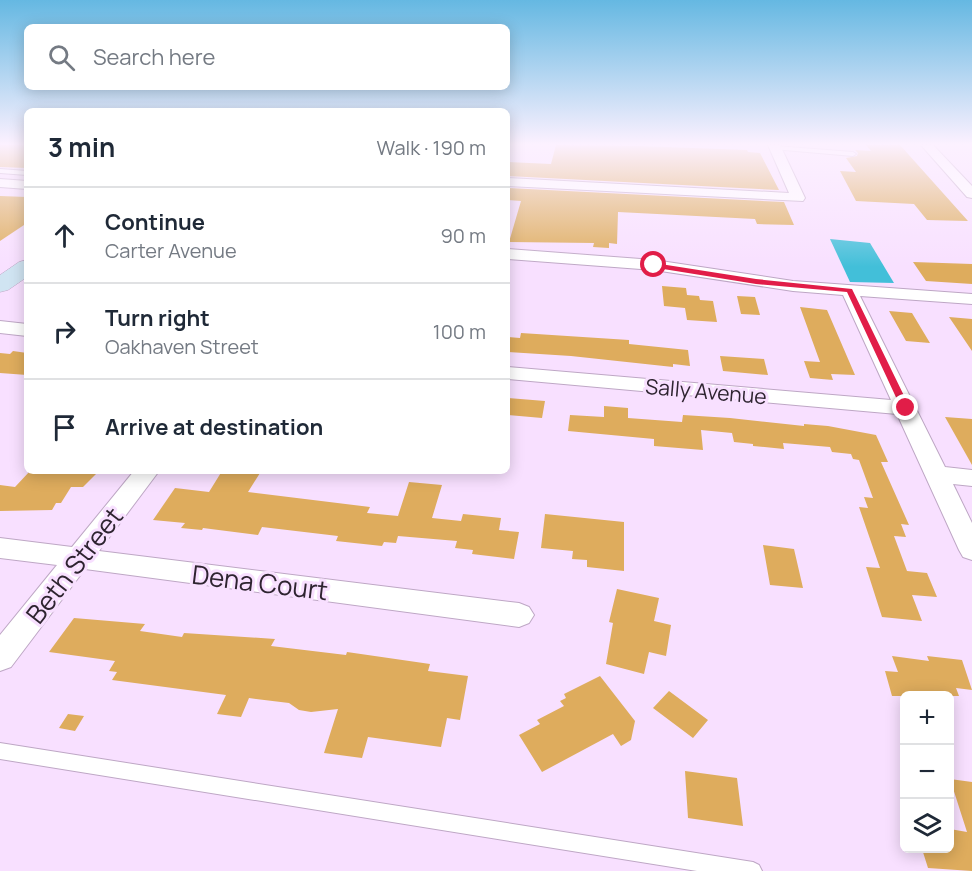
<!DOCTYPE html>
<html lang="en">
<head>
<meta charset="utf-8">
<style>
  :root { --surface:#fff; --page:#f2f2f3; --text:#1f2937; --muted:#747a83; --line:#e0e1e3 }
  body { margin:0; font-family:Manrope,sans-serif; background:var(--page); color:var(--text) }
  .controls { position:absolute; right:18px; bottom:18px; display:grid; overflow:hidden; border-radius:9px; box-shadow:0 3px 15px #0003 }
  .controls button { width:54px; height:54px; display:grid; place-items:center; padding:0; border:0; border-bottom:2px solid var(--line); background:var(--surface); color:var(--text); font:30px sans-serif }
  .stop { position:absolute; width:18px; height:18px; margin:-14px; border:4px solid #e11d48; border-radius:50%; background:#fff }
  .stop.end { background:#e11d48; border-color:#fff; box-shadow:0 2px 6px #0008 }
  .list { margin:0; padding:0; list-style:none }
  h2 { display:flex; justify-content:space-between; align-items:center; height:78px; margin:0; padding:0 24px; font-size:26px }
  h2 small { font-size:20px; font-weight:400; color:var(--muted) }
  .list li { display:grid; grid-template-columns:39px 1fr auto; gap:18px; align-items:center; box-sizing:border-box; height:96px; padding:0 24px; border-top:2px solid var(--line) }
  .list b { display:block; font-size:22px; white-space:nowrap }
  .list p { margin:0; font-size:20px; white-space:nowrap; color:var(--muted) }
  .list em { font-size:20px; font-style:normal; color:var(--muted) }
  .icon { flex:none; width:33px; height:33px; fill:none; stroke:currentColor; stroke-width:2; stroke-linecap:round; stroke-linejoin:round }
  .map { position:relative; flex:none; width:972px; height:871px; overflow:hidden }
  .search { position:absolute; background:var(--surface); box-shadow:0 3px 15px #0003; left:24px; top:24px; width:486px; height:66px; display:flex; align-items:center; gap:15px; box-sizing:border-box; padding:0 21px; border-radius:9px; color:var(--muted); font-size:22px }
  .panel { position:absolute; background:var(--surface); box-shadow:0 3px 15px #0003; left:24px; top:108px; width:486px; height:366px; border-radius:9px }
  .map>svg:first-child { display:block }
  .water { fill:#42bfd9 }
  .building { fill:#deac5d }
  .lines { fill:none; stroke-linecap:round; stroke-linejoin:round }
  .service-casing { stroke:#bea7c5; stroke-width:2 }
  .minor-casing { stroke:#bea7c5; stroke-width:2 }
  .secondary-casing { stroke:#bea7c5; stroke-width:1 }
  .service { fill:#fff; fill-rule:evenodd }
  .minor { fill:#fff; fill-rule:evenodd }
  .secondary { fill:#d0e4f2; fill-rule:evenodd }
  .route { fill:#e11d48 }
  .labels { text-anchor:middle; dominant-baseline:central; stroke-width:6; stroke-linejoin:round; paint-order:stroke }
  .street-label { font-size:21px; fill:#2e2430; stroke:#f8e0ff }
  .near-street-label { font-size:26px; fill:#2e2430; stroke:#f8e0ff }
</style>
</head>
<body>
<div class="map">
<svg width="972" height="871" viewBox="0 0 972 871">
  <rect width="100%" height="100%" fill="#f8e0ff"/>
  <path class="water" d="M 830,239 L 870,243 L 894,283 L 850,282 Z"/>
  <path class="building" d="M 0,145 L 27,145 L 27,168 L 0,167 Z
    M 556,145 L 639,146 L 747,150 L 748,152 L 760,153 L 779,190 L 507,176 L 507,162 L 551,164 Z
    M 866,145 L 900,145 L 968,221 L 927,220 L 914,204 L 856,201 L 840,171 L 856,172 L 846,158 L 857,156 L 858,153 L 855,150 L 871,151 Z
    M 507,188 L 784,202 L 794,225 L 757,224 L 755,219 L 618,212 L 617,244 L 609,243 L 609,248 L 593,247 L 594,243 L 509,242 L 521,201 L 507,200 Z
    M 0,196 L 27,197 L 27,223 L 0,241 Z
    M 913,262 L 972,264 L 972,284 L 926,281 Z
    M 662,286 L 686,288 L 687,295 L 699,296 L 700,300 L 713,301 L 717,322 L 687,320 L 685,308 L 664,306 Z
    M 737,296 L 755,297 L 760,315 L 741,314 Z
    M 800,307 L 827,310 L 855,375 L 831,374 L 833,380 L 810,378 L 804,361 L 820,362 Z
    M 889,311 L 912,313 L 930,343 L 906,341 Z
    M 949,317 L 972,319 L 972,351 Z
    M 521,333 L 629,340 L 629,344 L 688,350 L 690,366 L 673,364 L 673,367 L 571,356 L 507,352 L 507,337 L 520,338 Z
    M 13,351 L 27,353 L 27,375 L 0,373 L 0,353 L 10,354 Z
    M 720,356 L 764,359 L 768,375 L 723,371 Z
    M 507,398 L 545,401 L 542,418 L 507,415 Z
    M 604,406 L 628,408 L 628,418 L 682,422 L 683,415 L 730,418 L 804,426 L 804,424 L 828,426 L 876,435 L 888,462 L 881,462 L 909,525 L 901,524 L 906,537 L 894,536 L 907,571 L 927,573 L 937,597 L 912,595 L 922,621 L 882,617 L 866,567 L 880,568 L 859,507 L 868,508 L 864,497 L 873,498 L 859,460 L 853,459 L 851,454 L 832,452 L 830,447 L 783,443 L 784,449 L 753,446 L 753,444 L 734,442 L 732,433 L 701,430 L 703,450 L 654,446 L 654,439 L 568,431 L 570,415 L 604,417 Z
    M 945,417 L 972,419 L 972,465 Z
    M 30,471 L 99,471 L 83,487 L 71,487 L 61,503 L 56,503 L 52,510 L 0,511 L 0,485 L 15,487 Z
    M 222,471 L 260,473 L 248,492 L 370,507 L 367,513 L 398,516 L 409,482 L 442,485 L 432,518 L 461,521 L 463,514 L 501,518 L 499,530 L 519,532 L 514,559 L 472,554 L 473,550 L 455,548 L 457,541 L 398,536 L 396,543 L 384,542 L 382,546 L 336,541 L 338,536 L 262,527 L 258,535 L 203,528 L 202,530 L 181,528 L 185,523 L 153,520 L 175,488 L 209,492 Z
    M 545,514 L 624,522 L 624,571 L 587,567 L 587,560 L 572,559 L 573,551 L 541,548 Z
    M 763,545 L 794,549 L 803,588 L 770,585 Z
    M 617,589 L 659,598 L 654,621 L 671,625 L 666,656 L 649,652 L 644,674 L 606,664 L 613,623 L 609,622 Z
    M 74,618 L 145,624 L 140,631 L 182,637 L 184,633 L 275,639 L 271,646 L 346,655 L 347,652 L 430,664 L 428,671 L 468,676 L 460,720 L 447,718 L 441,747 L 368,737 L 362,758 L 324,753 L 338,709 L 311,712 L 299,710 L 289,703 L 249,698 L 241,717 L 217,714 L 226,695 L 112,680 L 117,672 L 109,671 L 115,661 L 49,652 Z
    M 892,656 L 929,661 L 927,656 L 962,660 L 972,690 L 956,688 L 959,696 L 892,696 L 885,671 L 898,672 Z
    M 600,676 L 635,721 L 631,740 L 621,746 L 613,734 L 542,772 L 519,735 L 540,724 L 537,720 L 564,706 L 560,701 L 566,698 L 564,694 Z
    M 669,691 L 708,720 L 693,738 L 653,708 Z
    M 68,714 L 84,716 L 75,731 L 59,728 Z
    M 685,771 L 737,778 L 743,826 L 688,818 Z
    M 950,779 L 972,782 L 972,871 L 928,868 L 922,849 L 950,849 L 950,829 L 967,832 Z"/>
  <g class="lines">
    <g class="service-casing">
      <path id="service" d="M 775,146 L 853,152 L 856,154 L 853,156 L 773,149 Z
        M 0,169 L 27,171 L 27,175 L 0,173 Z
        M 0,743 L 753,862 L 759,865 L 762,871 L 697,871 L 0,759 Z"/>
    </g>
    <g class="minor-casing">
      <path id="minor" d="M 768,145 L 780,145 L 805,198 L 803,201 L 507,186 L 507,178 L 789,193 Z
        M 921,145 L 933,145 L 972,186 L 972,198 L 967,197 Z
        M 0,179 L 27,181 L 27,189 L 0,187 Z
        M 507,249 L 654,260 L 793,281 L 972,294 L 972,304 L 860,296 L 945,467 L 972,470 L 972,486 L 953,484 L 972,523 L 972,560 L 963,557 L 959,550 L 897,414 L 507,379 L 507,367 L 891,400 L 843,295 L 793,291 L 654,270 L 507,259 Z
        M 0,321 L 27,324 L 27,336 L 0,333 Z
        M 134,471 L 159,471 L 99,551 L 519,603 L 529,607 L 534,615 L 529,623 L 519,627 L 85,569 L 11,667 L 0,671 L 0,635 L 57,565 L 0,558 L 0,538 L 72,547 Z"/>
    </g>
    <g class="secondary-casing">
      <path id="secondary" d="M 27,260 L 27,277 L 8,290 L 0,292 L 0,275 L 19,262 Z"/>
    </g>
    <use href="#service" class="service"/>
    <use href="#minor" class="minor"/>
    <use href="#secondary" class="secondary"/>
  </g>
  <linearGradient id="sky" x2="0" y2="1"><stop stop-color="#65b8e2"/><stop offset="0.54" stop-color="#fcf1ff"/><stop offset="1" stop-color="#fcf1ff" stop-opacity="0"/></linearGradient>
  <rect width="972" height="267" fill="url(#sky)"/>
  <path class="route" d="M 654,263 L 756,279 L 852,289 L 910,408 L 906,411 L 901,408 L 847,292 L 756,284 L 651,267 Z"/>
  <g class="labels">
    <g class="street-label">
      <text transform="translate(706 391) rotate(5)">Sally Avenue</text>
    </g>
    <g class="near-street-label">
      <text transform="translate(74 565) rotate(-52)">Beth Street</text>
      <text transform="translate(260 582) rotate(7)">Dena Court</text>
    </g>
  </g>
</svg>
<div class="controls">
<button>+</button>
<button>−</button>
<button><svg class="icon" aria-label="layers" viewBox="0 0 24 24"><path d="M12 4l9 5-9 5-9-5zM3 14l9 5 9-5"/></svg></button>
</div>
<div class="stop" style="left:654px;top:265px"></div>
<div class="stop end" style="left:906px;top:408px"></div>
<div class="search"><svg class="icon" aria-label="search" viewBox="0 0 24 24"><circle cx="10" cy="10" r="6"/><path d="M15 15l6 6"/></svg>Search here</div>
<section class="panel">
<h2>3 min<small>Walk · 190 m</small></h2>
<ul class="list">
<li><svg class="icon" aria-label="ahead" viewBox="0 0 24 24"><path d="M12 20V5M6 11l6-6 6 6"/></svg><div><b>Continue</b><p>Carter Avenue</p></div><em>90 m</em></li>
<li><svg class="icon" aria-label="right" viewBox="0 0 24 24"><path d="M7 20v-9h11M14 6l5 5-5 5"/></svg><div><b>Turn right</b><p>Oakhaven Street</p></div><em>100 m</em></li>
<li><svg class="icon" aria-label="arrive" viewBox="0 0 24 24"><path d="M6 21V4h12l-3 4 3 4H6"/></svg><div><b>Arrive at destination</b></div></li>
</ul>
</section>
</div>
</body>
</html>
